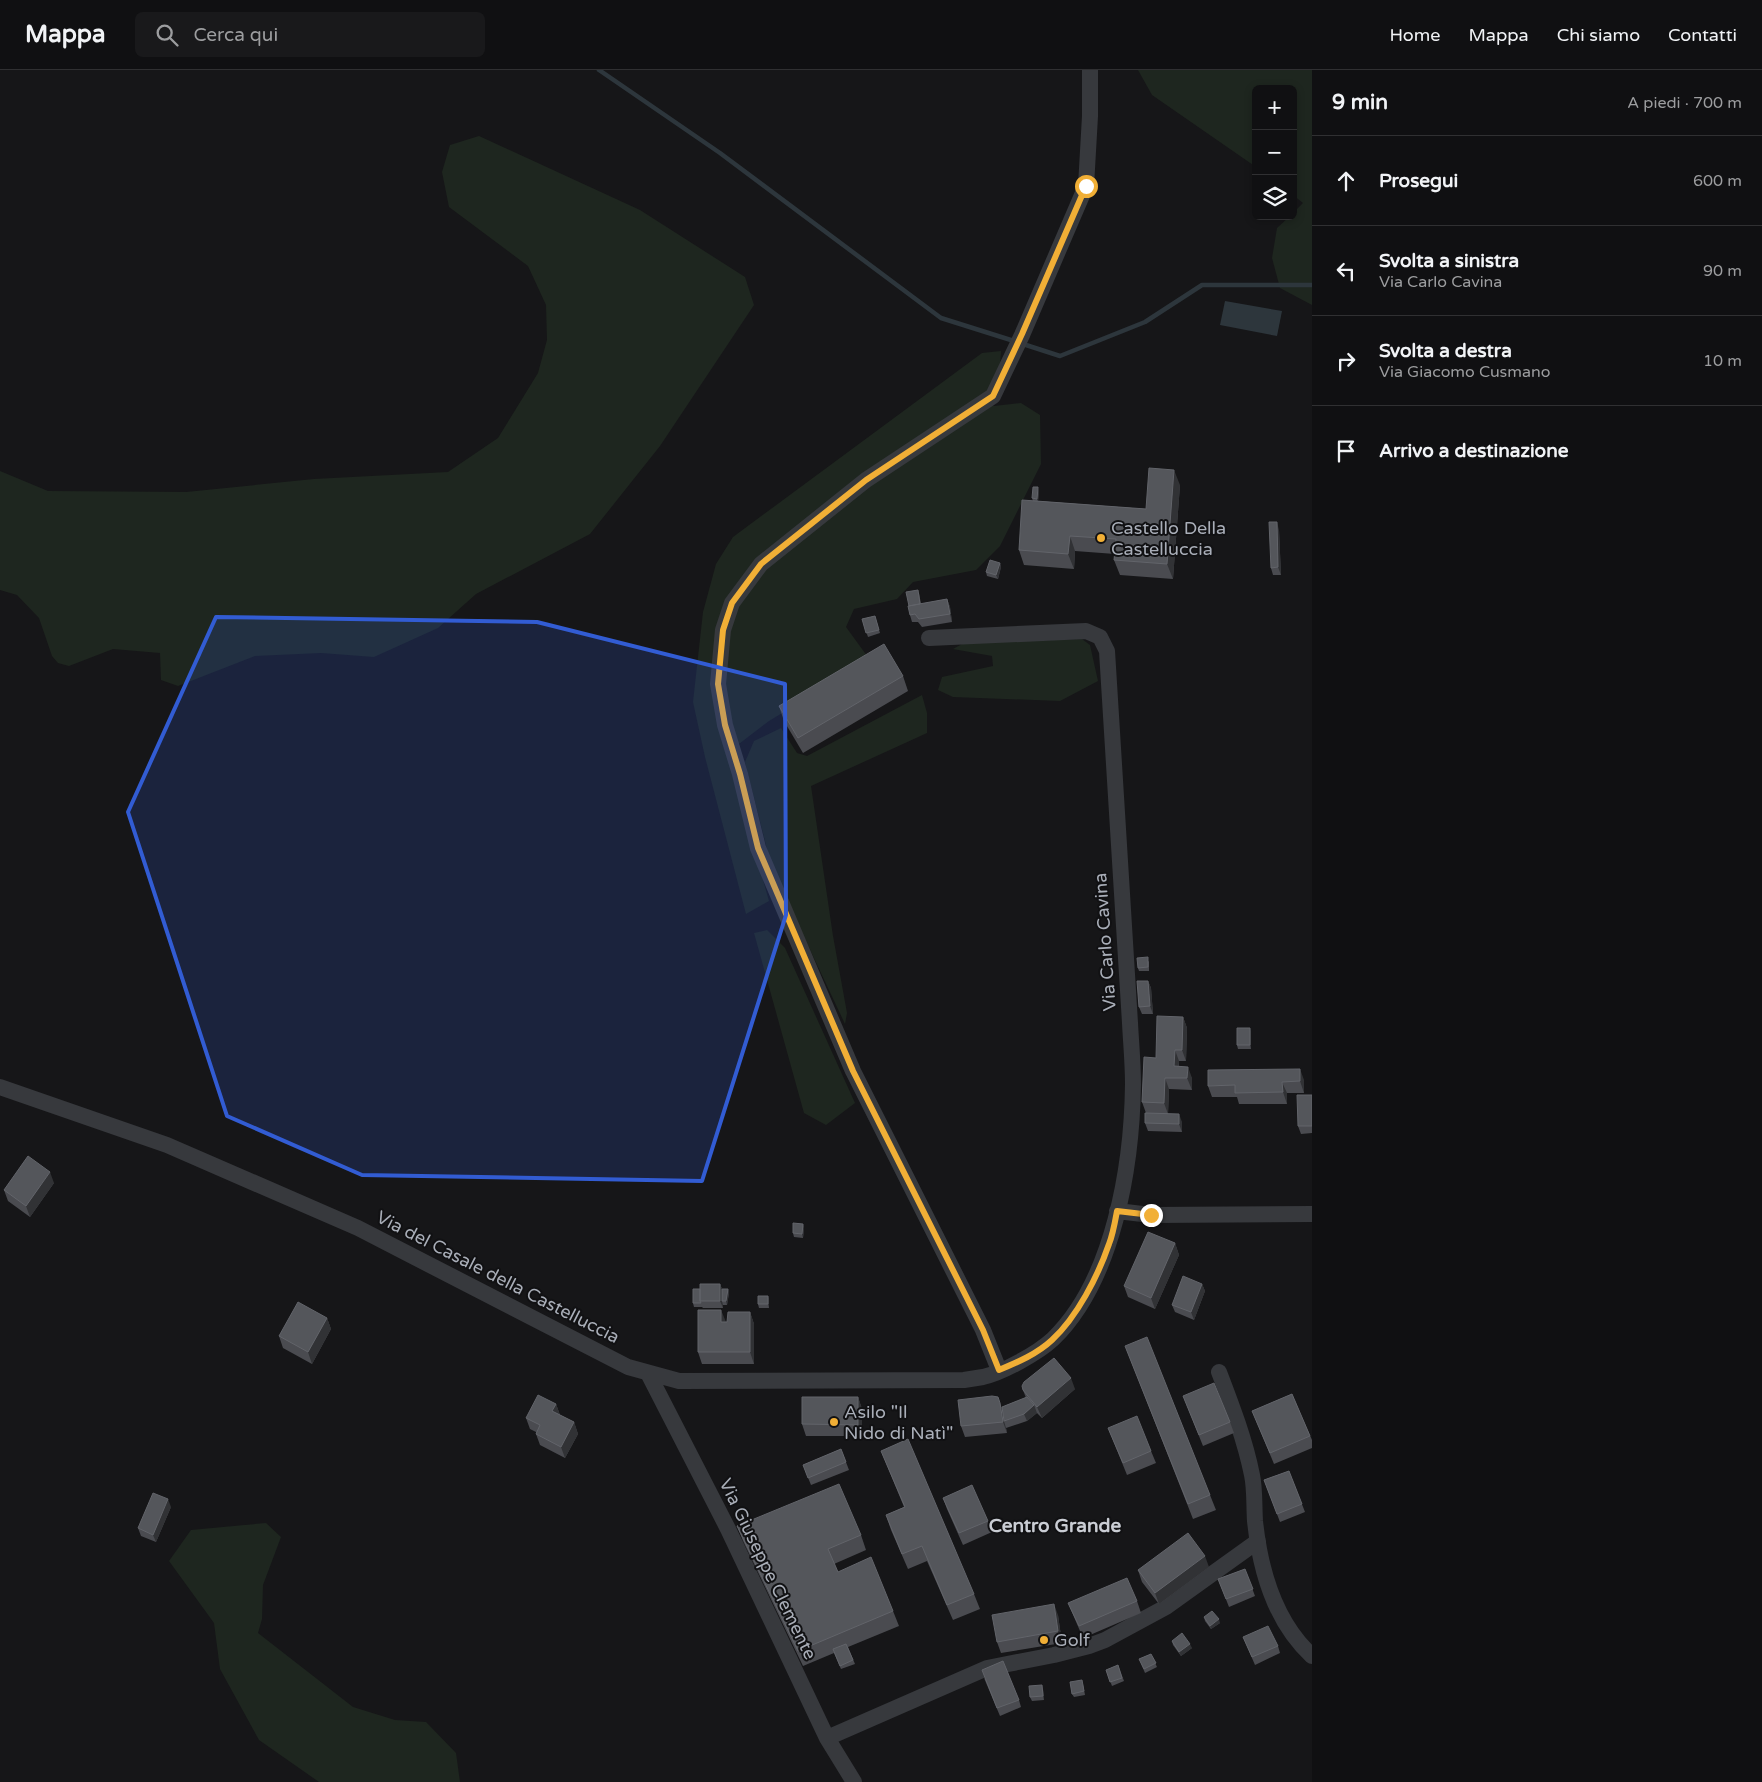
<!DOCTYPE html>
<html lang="it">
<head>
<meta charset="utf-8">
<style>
  :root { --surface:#101012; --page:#19191b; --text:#f1f3f6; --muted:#9c9d9f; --line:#303032 }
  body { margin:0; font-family:"Varela Round",sans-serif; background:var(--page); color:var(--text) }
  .controls { position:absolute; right:15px; top:15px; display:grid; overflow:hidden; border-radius:8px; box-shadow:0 2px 8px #0003 }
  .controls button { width:45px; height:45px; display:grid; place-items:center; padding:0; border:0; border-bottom:1px solid var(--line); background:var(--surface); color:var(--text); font:25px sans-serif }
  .stop { position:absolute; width:15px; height:15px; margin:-11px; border:4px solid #f1af36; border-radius:50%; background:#fff }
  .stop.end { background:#f1af36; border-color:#fff; box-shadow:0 1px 5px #0008 }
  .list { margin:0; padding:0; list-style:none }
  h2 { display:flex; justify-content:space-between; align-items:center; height:65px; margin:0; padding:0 20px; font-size:21px }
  h2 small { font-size:16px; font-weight:400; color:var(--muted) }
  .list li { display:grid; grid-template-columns:32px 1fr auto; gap:15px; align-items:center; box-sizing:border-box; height:90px; padding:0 20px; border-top:1px solid var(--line) }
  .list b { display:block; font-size:19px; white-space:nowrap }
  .list p { margin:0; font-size:16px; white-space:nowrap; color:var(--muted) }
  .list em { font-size:16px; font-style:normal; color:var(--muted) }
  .icon { flex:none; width:28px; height:28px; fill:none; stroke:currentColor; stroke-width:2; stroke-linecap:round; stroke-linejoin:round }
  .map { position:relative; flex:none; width:1312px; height:1712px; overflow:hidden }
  header { display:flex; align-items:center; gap:30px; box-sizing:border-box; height:70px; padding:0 25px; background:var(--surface); border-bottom:1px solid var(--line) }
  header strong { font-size:24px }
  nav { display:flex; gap:28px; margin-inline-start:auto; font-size:18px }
  .search { width:350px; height:45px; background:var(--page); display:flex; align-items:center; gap:12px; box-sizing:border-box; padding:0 18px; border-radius:8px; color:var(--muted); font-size:19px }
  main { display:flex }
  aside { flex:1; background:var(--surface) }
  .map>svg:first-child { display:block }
  .green { fill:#1e261f }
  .water { fill:#2d363c }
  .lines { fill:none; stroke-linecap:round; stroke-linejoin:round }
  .stream { stroke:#2d363c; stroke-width:4.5 }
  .minor { stroke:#37393d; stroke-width:16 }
  .wall { fill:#4a4b50 }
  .shaded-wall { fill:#313235 }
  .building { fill:#54565b; stroke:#62646a }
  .route { stroke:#f1af36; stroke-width:6 }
  .marked { fill:#325cd3; fill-opacity:0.2; stroke:#325cd3; stroke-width:4; stroke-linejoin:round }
  .poi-dot { fill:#f1af36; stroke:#111113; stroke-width:2 }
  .labels { text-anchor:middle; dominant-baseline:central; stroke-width:4; stroke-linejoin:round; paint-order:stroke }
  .poi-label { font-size:18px; fill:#a9aeb8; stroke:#111113; text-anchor:start }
  .street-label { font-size:18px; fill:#a9aeb8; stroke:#111113 }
  .neighbourhood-label { font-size:19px; font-weight:bold; fill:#cacdd4; stroke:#111113 }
</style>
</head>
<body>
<header>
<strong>Mappa</strong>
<div class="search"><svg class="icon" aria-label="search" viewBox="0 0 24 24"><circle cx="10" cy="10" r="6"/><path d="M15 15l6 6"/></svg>Cerca qui</div>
<nav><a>Home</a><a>Mappa</a><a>Chi siamo</a><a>Contatti</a></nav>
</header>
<main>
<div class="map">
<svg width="1312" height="1712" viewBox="0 0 1312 1712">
  <rect width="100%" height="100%" fill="#161618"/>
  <path class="green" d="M 1138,0 L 1312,0 L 1312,235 L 1280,218 L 1272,188 L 1277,158 L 1290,146 L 1293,146 L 1293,143 L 1303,133 L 1293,125 L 1293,19 L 1256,19 L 1256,97 L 1152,25 Z
    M 479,66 L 640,140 L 745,207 L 754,235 L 660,376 L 590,464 L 476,524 L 438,558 L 374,587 L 321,583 L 255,586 L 178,616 L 161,610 L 160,583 L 113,579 L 69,596 L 58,593 L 52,586 L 39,548 L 17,525 L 0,520 L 0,401 L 48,421 L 186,422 L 314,409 L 448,402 L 498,368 L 538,303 L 547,270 L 546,235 L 528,196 L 449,137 L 442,102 L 450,75 Z
    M 1001,281 L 999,306 L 986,330 L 994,336 L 1021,333 L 1040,345 L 1041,394 L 1000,476 L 976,500 L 913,512 L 897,529 L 854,539 L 846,557 L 870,590 L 769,651 L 735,677 L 733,705 L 769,831 L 746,844 L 705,687 L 693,632 L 703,542 L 716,494 L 733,467 L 982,283 Z
    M 1082,569 L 1090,575 L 1098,611 L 1060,631 L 953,627 L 938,620 L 942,607 L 993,596 L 992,586 L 953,579 L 964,573 Z
    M 922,625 L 927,643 L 927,663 L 811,716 L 833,866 L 847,943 L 845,954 L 772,799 L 745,692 L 754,671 L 781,658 L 797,683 L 807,686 Z
    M 767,860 L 785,878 L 855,1033 L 826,1055 L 804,1043 L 754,863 Z
    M 266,1453 L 281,1467 L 263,1515 L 262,1549 L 258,1563 L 353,1637 L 395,1650 L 426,1652 L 456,1683 L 460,1712 L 319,1712 L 259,1670 L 220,1599 L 214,1553 L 169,1491 L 191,1460 Z"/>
  <path class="water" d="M 1225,231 L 1282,241 L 1277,266 L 1220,255 Z"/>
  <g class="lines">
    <path class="stream" d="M 599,0 L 720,83 L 941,248 L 1014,271
      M 1026,275 L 1060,286 L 1145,252 L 1202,215 L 1312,215"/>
    <path class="minor" d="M 0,1017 L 167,1075 L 358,1158 L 628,1297 L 679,1311 L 964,1310 C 970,1309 977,1308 983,1307 C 1002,1303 1038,1283 1053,1269 C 1114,1210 1132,1095 1133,1014 C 1133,993 1131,973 1130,953 L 1107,581 L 1100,567 L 1086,561 L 929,568
      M 1117,1141 L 1151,1145 L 1312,1144
      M 999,1300 L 983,1260 L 853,1001 L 758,778 L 740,704 L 725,655 L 718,614 L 723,560 L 732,533 L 761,494 L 866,410 L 993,326 L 1022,265 L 1086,116 L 1090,46 L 1090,0
      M 1219,1302 C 1232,1336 1245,1370 1252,1405 C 1255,1419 1254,1436 1255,1451 C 1260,1499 1275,1552 1312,1586
      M 648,1303 L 728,1459 L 827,1668 L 854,1712
      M 827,1668 L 987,1598 L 1054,1585 L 1089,1576 L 1105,1570 L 1166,1537 L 1258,1471"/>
  </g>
  <path class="wall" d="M 1180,415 L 1173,509 L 1120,505 L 1114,490 L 1115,484 L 1075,481 L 1074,499 L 1024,495 L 1019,480 L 1033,431 L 1032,428 L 1039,421 L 1038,431 L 1146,439 Z
    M 1279,460 L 1281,505 L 1273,505 L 1271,498 Z
    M 1000,493 L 1001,497 L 998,509 L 987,506 L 986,502 Z
    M 919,523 L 921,534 L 947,529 L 950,537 L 952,552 L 922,557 L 918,552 L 912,552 L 910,545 Z
    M 875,546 L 880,563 L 868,567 L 862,549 Z
    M 903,606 L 908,621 L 803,683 L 784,651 L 779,636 Z
    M 1149,891 L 1149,901 L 1139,901 L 1138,898 Z
    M 1148,911 L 1151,918 L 1153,944 L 1142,944 L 1139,937 Z
    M 1183,947 L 1187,958 L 1186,991 L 1179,991 L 1179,996 L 1192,1008 L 1192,1020 L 1169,1019 L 1168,1044 L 1182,1052 L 1182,1062 L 1148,1061 L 1145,1053 L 1146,1043 L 1142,1032 L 1156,988 Z
    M 1251,961 L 1251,979 L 1238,979 L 1237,975 Z
    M 1304,1010 L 1304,1023 L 1287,1023 L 1287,1034 L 1239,1034 L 1237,1027 L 1212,1027 L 1208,1016 Z
    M 1312,1025 L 1312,1063 L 1301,1064 L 1298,1056 Z
    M 54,1113 L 30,1147 L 8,1131 L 4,1120 Z
    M 803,1154 L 804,1158 L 803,1168 L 794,1167 L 793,1163 Z
    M 1175,1173 L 1179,1185 L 1155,1239 L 1128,1227 L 1124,1216 Z
    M 720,1214 L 722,1219 L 728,1219 L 729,1223 L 727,1235 L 723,1235 L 723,1238 L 703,1238 L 702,1237 L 694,1237 L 693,1233 L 700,1219 Z
    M 1202,1214 L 1205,1221 L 1194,1250 L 1175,1242 L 1172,1235 Z
    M 768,1226 L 769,1230 L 769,1238 L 759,1238 L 758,1234 Z
    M 750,1242 L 754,1254 L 754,1294 L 702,1294 L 698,1282 L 726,1252 L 727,1252 Z
    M 327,1248 L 331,1259 L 312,1294 L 283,1278 L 279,1266 Z
    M 1125,1276 L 1210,1425 L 1216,1440 L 1193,1449 Z
    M 1075,1319 L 1042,1348 L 1037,1343 L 1027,1351 L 1006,1358 L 1007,1363 L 965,1367 L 961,1356 L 1002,1337 L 1026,1328 L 1023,1320 Z
    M 1292,1324 L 1312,1370 L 1312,1378 L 1274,1394 L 1252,1341 Z
    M 1183,1326 L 1230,1352 L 1234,1363 L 1203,1376 Z
    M 858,1327 L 862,1339 L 862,1366 L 806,1366 L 802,1354 Z
    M 556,1334 L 560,1345 L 574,1352 L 578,1364 L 565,1388 L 540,1375 L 536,1364 L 536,1362 L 530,1359 L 526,1348 Z
    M 1108,1358 L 1151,1381 L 1156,1393 L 1127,1405 Z
    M 841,1379 L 849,1400 L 811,1415 L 803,1395 Z
    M 881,1381 L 974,1524 L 980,1539 L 953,1550 L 927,1491 L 908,1499 L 891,1460 L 886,1445 L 904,1437 Z
    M 1289,1401 L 1305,1442 L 1280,1452 L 1264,1410 Z
    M 943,1428 L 988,1451 L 992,1462 L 963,1475 L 947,1439 Z
    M 171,1437 L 156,1472 L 141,1466 L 138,1458 Z
    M 737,1456 L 861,1465 L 866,1480 L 834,1494 L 838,1502 L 893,1541 L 899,1556 L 848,1577 L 855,1594 L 841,1599 L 834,1583 L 803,1596 L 743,1471 Z
    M 1209,1497 L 1159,1534 L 1142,1512 L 1138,1500 Z
    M 1245,1499 L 1255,1526 L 1229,1537 L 1218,1509 Z
    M 1137,1531 L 1141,1543 L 1083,1568 L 1068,1533 Z
    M 1058,1545 L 1062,1573 L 1001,1583 L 997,1572 Z
    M 1204,1547 L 1220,1553 L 1211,1559 L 1205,1551 Z
    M 1243,1567 L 1278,1576 L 1280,1583 L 1255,1595 Z
    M 1172,1571 L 1192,1578 L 1181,1586 L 1173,1575 Z
    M 1151,1584 L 1157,1597 L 1145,1603 L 1139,1589 Z
    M 1118,1595 L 1124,1611 L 1112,1616 L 1106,1600 Z
    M 984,1608 L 1019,1630 L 1021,1637 L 1000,1646 Z
    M 1083,1614 L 1085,1625 L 1074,1627 L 1072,1624 Z
    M 1043,1619 L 1044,1630 L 1032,1631 L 1030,1627 Z"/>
  <path class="shaded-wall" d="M 1174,400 L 1180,415 L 1173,509 L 1167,494 Z
    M 1038,417 L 1039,421 L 1038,432 L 1037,429 Z
    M 1277,452 L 1279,460 L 1281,505 L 1278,497 Z
    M 1070,466 L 1075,481 L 1074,499 L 1068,484 Z
    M 1000,493 L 1001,497 L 998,509 L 996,505 Z
    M 947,529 L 950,537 L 952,552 L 950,544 Z
    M 1148,911 L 1151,918 L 1153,944 L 1150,936 Z
    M 1183,947 L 1187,958 L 1186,991 L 1182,980 Z
    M 1250,958 L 1251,961 L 1251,979 L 1250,975 Z
    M 1175,980 L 1179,991 L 1178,1008 L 1174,996 Z
    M 1188,997 L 1192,1008 L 1192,1020 L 1187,1008 Z
    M 1300,999 L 1304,1010 L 1304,1023 L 1300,1011 Z
    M 1165,1008 L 1169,1019 L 1168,1044 L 1164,1033 Z
    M 1282,1012 L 1287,1023 L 1287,1034 L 1283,1022 Z
    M 1179,1044 L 1182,1052 L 1182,1062 L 1179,1054 Z
    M 50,1102 L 54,1113 L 30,1147 L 26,1136 Z
    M 803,1154 L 804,1158 L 803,1168 L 802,1164 Z
    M 1175,1173 L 1179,1185 L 1155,1239 L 1151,1228 Z
    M 720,1214 L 723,1221 L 722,1231 L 723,1235 L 723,1238 L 720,1231 Z
    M 1202,1214 L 1205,1221 L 1194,1250 L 1191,1242 Z
    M 728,1219 L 729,1223 L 727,1235 L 726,1231 Z
    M 768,1226 L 769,1230 L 769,1238 L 768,1234 Z
    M 721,1240 L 726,1252 L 726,1264 L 721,1252 Z
    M 750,1242 L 754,1254 L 754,1294 L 750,1282 Z
    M 327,1248 L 331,1259 L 312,1294 L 308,1282 Z
    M 1071,1308 L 1075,1319 L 1042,1348 L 1037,1337 Z
    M 858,1327 L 862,1339 L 862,1366 L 858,1355 Z
    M 1000,1333 L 1005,1345 L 1004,1351 L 1006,1358 L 1007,1363 L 1003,1352 Z
    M 556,1334 L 560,1345 L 552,1341 Z
    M 1034,1335 L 1037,1343 L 1027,1351 L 1024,1344 Z
    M 574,1352 L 578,1364 L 565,1388 L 561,1377 Z
    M 168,1429 L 171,1437 L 156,1472 L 153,1465 Z
    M 1205,1486 L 1209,1497 L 1159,1534 L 1155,1523 Z
    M 1054,1534 L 1058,1545 L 1062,1573 L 1058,1561 Z
    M 1219,1549 L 1220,1553 L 1211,1559 L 1210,1556 Z
    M 1190,1574 L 1192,1578 L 1181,1586 L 1179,1582 Z
    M 1042,1615 L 1043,1619 L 1044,1630 L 1043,1626 Z"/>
  <path class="building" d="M 1149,398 L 1174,400 L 1167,494 L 1114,490 L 1116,469 L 1070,466 L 1068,484 L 1019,480 L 1022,430 L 1146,439 Z
    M 1033,417 L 1038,417 L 1037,429 L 1032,428 Z
    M 1269,452 L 1277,452 L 1278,497 L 1271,498 Z
    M 990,490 L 1000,493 L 996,505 L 986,502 Z
    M 918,520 L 920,534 L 909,536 L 906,522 Z
    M 947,529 L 950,544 L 919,549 L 915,544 L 910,545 L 908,536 Z
    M 875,546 L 879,560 L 866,563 L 862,549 Z
    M 884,574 L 903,606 L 798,668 L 779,636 Z
    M 1148,887 L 1148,897 L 1138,898 L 1137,888 Z
    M 1137,911 L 1148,911 L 1150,936 L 1139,937 Z
    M 1157,946 L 1183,947 L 1182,980 L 1175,980 L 1174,996 L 1188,997 L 1187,1008 L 1165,1008 L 1164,1033 L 1142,1032 L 1144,987 L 1156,988 Z
    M 1237,958 L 1250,958 L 1250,975 L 1237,975 Z
    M 1300,999 L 1300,1011 L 1282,1012 L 1283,1022 L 1235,1023 L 1235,1015 L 1208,1016 L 1208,1000 Z
    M 1297,1025 L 1312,1025 L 1312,1056 L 1298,1056 Z
    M 1145,1043 L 1179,1044 L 1179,1054 L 1145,1053 Z
    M 28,1086 L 50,1102 L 26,1136 L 4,1120 Z
    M 793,1153 L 803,1154 L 802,1164 L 793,1163 Z
    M 1148,1162 L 1175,1173 L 1151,1228 L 1124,1216 Z
    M 1183,1206 L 1202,1214 L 1191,1242 L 1172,1235 Z
    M 700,1214 L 720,1214 L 720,1231 L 700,1231 Z
    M 693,1219 L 700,1219 L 700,1231 L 701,1233 L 693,1233 Z
    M 722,1219 L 728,1219 L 726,1231 L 722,1231 Z
    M 758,1226 L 768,1226 L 768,1234 L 758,1234 Z
    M 298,1232 L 327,1248 L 308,1282 L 279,1266 Z
    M 698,1240 L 721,1240 L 721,1252 L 727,1252 L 728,1242 L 750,1242 L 750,1282 L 698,1282 Z
    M 1147,1267 L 1210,1425 L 1188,1434 L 1125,1276 Z
    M 1054,1288 L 1071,1308 L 1037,1337 L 1023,1320 L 1022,1316 L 1024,1312 Z
    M 1214,1313 L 1230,1352 L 1199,1365 L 1183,1326 Z
    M 1292,1324 L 1310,1366 L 1270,1383 L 1252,1341 Z
    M 538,1325 L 556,1334 L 552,1341 L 574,1352 L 561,1377 L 536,1364 L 540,1355 L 526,1348 Z
    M 992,1326 L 998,1327 L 1000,1333 L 1003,1352 L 961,1356 L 958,1330 Z
    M 802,1327 L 858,1327 L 858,1355 L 802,1354 Z
    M 1027,1327 L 1034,1335 L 1024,1344 L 1004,1351 L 1002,1337 Z
    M 1137,1346 L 1151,1381 L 1123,1393 L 1108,1358 Z
    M 908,1369 L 974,1524 L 947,1535 L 922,1476 L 902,1484 L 886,1445 L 905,1437 L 881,1381 Z
    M 841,1379 L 846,1392 L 808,1408 L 803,1395 Z
    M 1289,1401 L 1302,1434 L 1277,1444 L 1264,1410 Z
    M 839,1414 L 861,1465 L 828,1479 L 838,1502 L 871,1487 L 893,1541 L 798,1581 L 737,1456 Z
    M 972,1415 L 988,1451 L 959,1463 L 943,1428 Z
    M 153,1423 L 168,1429 L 153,1465 L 138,1458 Z
    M 1188,1463 L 1205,1486 L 1155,1523 L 1138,1500 Z
    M 1245,1499 L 1253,1519 L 1226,1529 L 1218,1509 Z
    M 1127,1508 L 1137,1531 L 1079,1556 L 1068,1533 Z
    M 1054,1534 L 1058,1561 L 997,1572 L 992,1545 Z
    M 1212,1541 L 1219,1549 L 1210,1556 L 1204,1547 Z
    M 1268,1556 L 1278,1576 L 1252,1587 L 1243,1567 Z
    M 1182,1563 L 1190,1574 L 1179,1582 L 1172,1571 Z
    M 846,1574 L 853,1590 L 840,1596 L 833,1579 Z
    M 1151,1584 L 1156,1593 L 1144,1599 L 1139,1589 Z
    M 1003,1591 L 1019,1630 L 997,1638 L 982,1600 Z
    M 1118,1595 L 1122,1608 L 1110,1612 L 1106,1600 Z
    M 1082,1610 L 1084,1621 L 1072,1624 L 1070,1612 Z
    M 1042,1615 L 1043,1626 L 1030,1627 L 1029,1616 Z"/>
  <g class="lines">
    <path class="route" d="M 1086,116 L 1022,264 L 993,326 L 866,410 L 761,494 L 732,533 L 723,560 L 718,614 L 725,655 L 740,704 L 758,778 L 853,1001 L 983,1260 L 999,1300 C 1018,1292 1037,1284 1052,1270 C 1077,1247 1098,1206 1109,1174 C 1113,1164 1115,1152 1117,1141 L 1151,1145"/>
  </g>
  <path class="marked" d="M 216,547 L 537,552 L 785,614 L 786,845 L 702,1111 L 362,1105 L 227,1046 L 128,742 Z"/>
  <g class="poi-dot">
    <circle cx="1101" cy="468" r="5"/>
    <circle cx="834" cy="1352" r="5"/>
    <circle cx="1044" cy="1570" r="5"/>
  </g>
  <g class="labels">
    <g class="poi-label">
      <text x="1111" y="458">Castello Della<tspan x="1111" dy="21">Castelluccia</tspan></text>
      <text x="844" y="1342">Asilo "Il<tspan x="844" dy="21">Nido di Natì"</tspan></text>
      <text x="1054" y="1570">Golf</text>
    </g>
    <g class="street-label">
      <text transform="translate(1105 872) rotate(-94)">Via Carlo Cavina</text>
      <text transform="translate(498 1207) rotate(27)">Via del Casale della Castelluccia</text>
      <text transform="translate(768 1499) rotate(64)">Via Giuseppe Clemente</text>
    </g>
    <g class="neighbourhood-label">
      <text x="1055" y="1456">Centro Grande</text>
    </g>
  </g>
</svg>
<div class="controls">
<button>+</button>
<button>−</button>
<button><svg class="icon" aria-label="layers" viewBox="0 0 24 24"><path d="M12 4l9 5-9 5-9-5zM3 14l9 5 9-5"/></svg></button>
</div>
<div class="stop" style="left:1086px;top:116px"></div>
<div class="stop end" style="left:1151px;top:1145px"></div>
</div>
<aside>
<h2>9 min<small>A piedi · 700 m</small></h2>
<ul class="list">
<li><svg class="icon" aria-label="ahead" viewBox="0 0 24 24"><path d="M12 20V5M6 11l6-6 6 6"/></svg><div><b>Prosegui</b></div><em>600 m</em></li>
<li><svg class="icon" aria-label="left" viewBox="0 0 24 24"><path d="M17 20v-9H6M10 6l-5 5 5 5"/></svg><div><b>Svolta a sinistra</b><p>Via Carlo Cavina</p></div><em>90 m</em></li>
<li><svg class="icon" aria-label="right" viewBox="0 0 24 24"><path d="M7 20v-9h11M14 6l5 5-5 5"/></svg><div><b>Svolta a destra</b><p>Via Giacomo Cusmano</p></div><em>10 m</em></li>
<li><svg class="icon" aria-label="arrive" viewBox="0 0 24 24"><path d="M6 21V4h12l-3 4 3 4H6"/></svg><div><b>Arrivo a destinazione</b></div></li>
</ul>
</aside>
</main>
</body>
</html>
